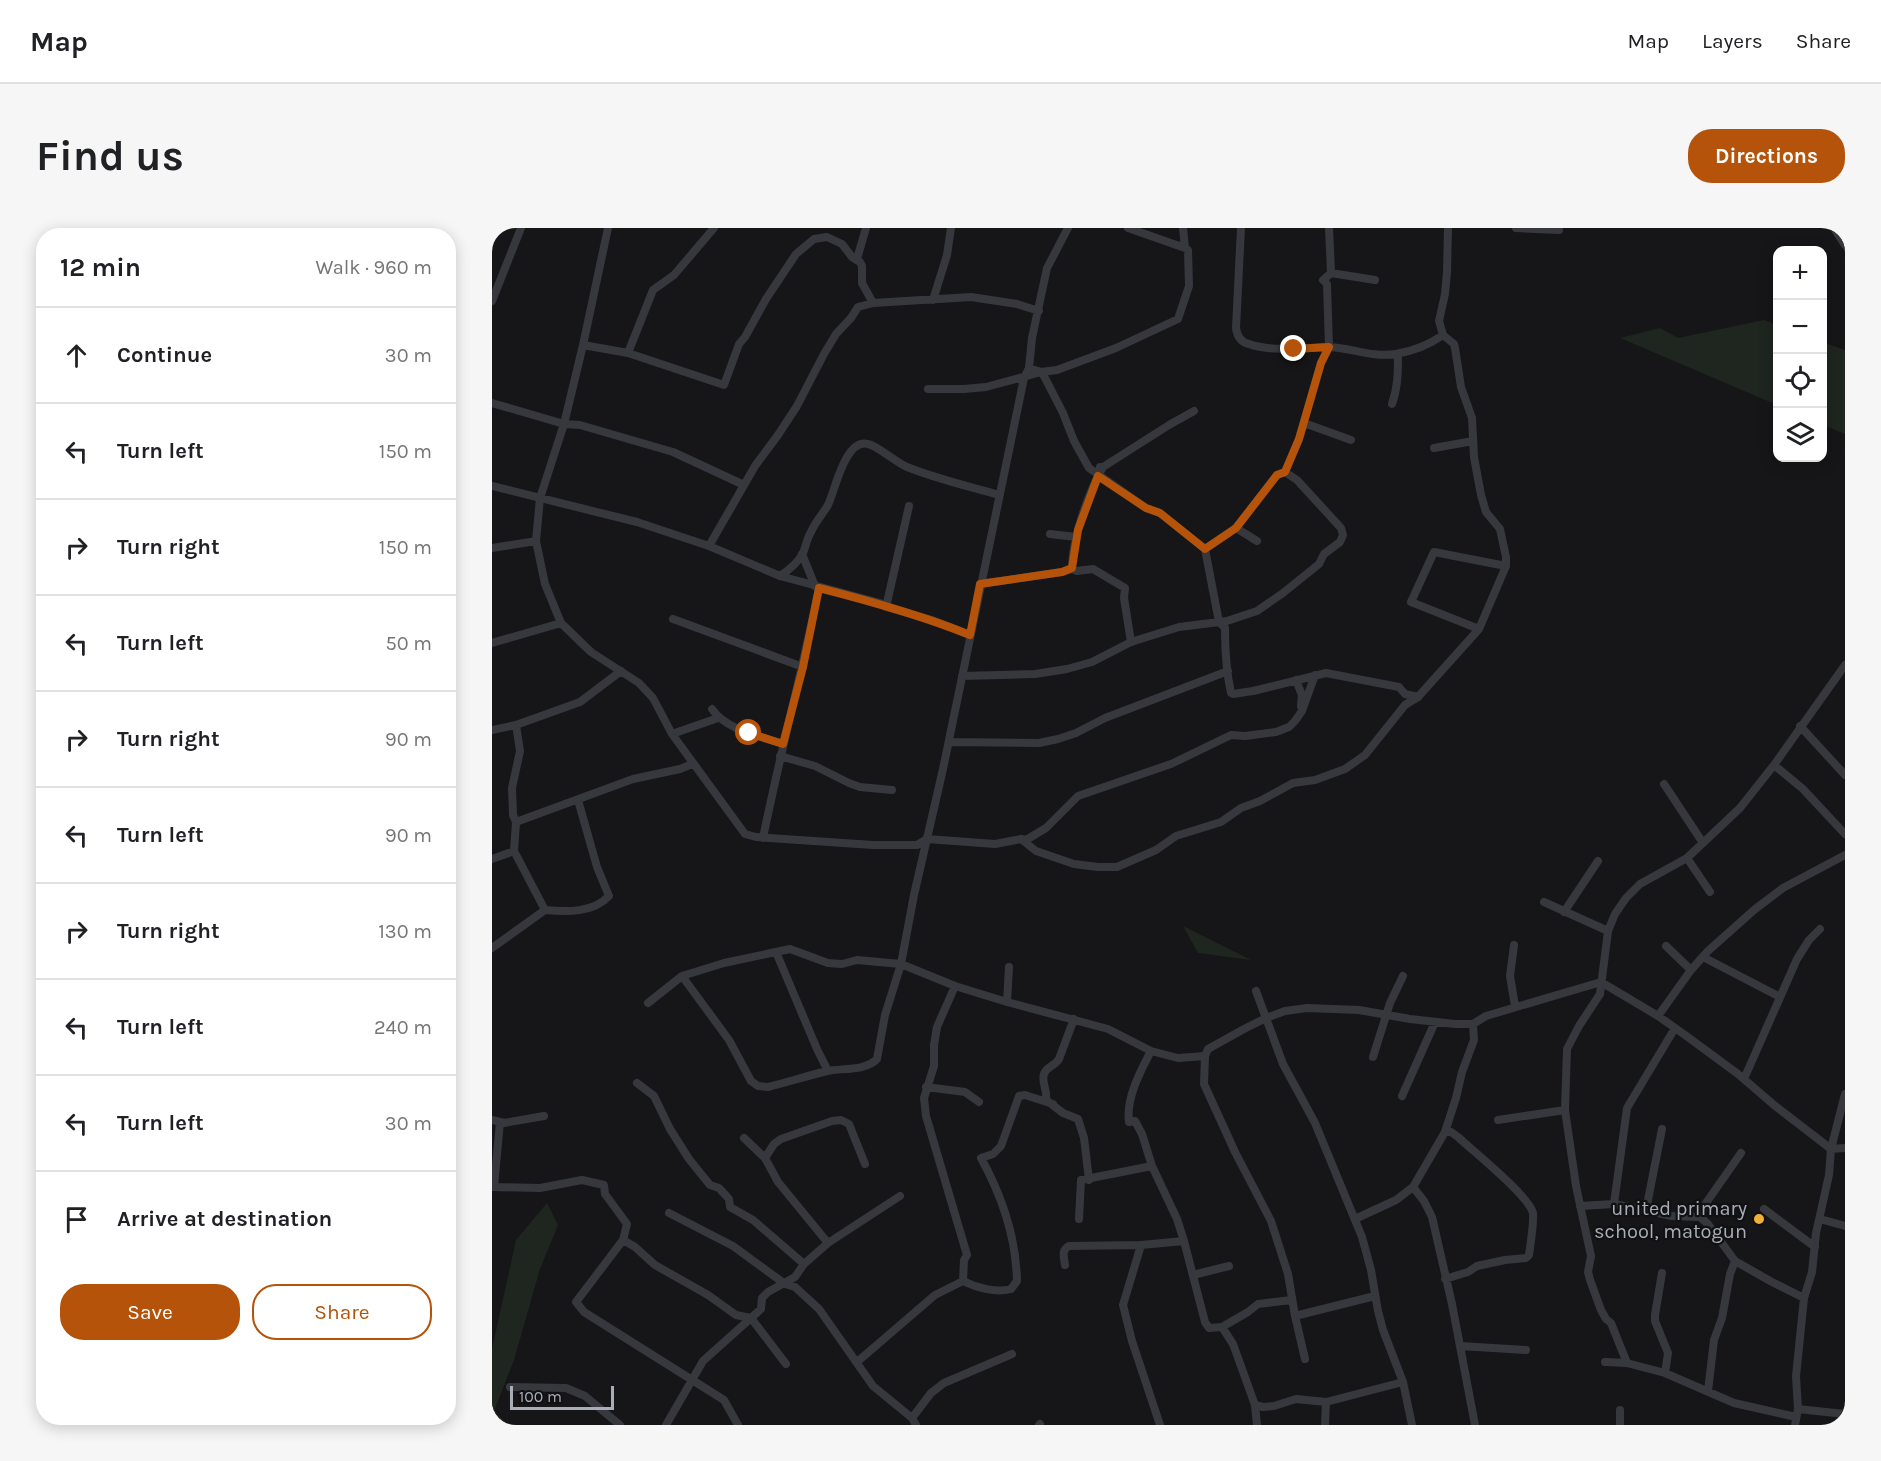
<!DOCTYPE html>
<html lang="en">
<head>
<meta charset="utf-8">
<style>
  :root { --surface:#fff; --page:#f6f6f6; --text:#202124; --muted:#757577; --line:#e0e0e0; --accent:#b45309 }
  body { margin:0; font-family:Karla,sans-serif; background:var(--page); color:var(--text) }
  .controls { position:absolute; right:18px; top:18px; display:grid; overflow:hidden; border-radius:12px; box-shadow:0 3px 15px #0003 }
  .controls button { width:54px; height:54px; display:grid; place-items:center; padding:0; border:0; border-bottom:2px solid var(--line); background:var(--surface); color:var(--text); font:30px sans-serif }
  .scale { position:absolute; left:18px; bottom:15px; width:104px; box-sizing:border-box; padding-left:6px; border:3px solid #a8adb8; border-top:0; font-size:16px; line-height:21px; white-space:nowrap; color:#a8adb8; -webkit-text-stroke:4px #111113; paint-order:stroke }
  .stop { position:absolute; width:18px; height:18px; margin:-14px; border:4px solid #b45309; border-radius:50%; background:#fff }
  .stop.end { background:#b45309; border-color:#fff; box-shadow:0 2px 6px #0008 }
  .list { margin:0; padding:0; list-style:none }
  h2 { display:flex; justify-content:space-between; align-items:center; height:78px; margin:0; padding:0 24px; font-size:26px }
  h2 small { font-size:20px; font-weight:400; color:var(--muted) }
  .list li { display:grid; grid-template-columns:39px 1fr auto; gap:18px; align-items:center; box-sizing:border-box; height:96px; padding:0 24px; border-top:2px solid var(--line) }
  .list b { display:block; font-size:22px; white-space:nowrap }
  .list em { font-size:20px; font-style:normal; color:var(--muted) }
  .actions { display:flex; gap:12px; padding:18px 24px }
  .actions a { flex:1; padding:14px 0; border:2px solid var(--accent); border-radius:24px; text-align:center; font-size:21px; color:var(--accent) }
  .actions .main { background:var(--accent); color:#fff }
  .icon { flex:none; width:33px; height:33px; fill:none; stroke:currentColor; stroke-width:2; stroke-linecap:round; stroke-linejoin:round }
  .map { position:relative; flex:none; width:1353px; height:1197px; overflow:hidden; border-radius:24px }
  header { display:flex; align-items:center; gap:36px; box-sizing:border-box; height:84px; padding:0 30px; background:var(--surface); border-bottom:2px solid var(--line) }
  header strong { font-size:28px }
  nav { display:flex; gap:33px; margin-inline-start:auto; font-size:21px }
  .intro { display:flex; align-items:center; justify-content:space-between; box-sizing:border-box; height:144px; padding:0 36px }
  h1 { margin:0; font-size:42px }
  .button { padding:15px 27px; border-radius:24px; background:var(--accent); color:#fff; font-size:21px; font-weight:700 }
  main { display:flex; gap:36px; padding:0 36px }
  aside { flex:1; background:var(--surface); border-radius:24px; box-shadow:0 3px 15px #0003 }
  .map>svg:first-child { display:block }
  .green { fill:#1e261f }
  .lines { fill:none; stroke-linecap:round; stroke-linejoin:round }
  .minor { stroke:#37383d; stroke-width:8 }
  .route { stroke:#b45309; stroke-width:8 }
  .poi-dot { fill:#f2b134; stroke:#111113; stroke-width:2 }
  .labels { text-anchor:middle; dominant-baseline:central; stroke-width:4.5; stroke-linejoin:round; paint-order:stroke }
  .poi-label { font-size:20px; fill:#a8adb8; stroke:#111113; text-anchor:end }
</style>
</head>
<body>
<header>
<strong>Map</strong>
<nav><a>Map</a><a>Layers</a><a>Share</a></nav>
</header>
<div class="intro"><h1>Find us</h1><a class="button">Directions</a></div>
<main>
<aside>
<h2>12 min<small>Walk · 960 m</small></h2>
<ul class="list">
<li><svg class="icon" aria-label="ahead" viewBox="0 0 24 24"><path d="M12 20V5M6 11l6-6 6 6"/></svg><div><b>Continue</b></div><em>30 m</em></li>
<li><svg class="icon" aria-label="left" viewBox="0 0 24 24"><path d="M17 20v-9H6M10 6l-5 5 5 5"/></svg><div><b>Turn left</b></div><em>150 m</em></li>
<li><svg class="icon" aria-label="right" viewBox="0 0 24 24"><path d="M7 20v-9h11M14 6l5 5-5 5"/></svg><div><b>Turn right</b></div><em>150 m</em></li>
<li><svg class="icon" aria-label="left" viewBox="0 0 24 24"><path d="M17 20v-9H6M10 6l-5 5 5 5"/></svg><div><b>Turn left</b></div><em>50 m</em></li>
<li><svg class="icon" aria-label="right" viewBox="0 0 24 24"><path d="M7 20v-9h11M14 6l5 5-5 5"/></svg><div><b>Turn right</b></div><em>90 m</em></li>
<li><svg class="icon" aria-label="left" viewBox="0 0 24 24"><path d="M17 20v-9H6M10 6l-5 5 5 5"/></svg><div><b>Turn left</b></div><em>90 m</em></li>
<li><svg class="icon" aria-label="right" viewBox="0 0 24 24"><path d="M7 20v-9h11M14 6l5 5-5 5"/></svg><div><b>Turn right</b></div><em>130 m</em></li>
<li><svg class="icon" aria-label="left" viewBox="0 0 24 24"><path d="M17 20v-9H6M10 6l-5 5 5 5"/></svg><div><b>Turn left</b></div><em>240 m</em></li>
<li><svg class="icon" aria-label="left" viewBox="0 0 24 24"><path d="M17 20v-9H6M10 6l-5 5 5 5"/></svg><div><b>Turn left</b></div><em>30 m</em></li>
<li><svg class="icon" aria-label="arrive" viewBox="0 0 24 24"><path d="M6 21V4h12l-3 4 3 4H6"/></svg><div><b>Arrive at destination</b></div></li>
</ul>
<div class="actions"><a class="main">Save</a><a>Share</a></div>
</aside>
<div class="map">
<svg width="1353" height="1197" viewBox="0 0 1353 1197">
  <rect width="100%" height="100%" fill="#161618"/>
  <path class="green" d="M 1272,92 L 1285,97 L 1285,177 L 1128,110 L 1168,100 L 1186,110 Z
    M 1330,114 L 1353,122 L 1353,206 L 1331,197 Z
    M 691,698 L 759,732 L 706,725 Z
    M 55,975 L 66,997 L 48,1041 L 22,1132 L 2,1183 L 17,1197 L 0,1197 L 0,1121 L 24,1012 Z"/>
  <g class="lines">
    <path class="minor" d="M 116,0 L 91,117 L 72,196 L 48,270 L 44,313 L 53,356 L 69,395 L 99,424 L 147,455 L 161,470 L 180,506 L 253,606 L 264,609 L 381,617 L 425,617 L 435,611 L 503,616 L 529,611 L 534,612 L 554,600 L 586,568 L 679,536 L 739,507 L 753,508 L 784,504 L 797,499 L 803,493 L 810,483 L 823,447
      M 636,0 L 693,20
      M 749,0 L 744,100 C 745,108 748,114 757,116 C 779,124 813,120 835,119 C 858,119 879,130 904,126 C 921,123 937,117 951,107
      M 837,0 L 839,45
      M 1024,0 L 1067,2
      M 1342,0 L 1353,17
      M 365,31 L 374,0
      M 441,72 L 455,27 L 459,0
      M 0,73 L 29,0
      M 91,117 L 136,125 L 232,157 L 247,116 L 253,109 L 274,71 L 304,26 L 322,11 L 335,9 L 350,16 L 360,29 L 368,34 L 370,38 L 370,55 L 381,75
      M 136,125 L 161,62 L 182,47 L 222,0
      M 537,140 L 549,144 L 552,148 L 571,185 L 582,213 L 597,240 L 654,280 L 668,285 L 713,321 L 727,394 L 733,400 C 733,422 734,443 739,465 L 741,466 L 761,463 L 834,445 L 907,459 L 913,466 L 926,469
      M 436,161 L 472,161 L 494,159 L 549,144 L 565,142 L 624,120 L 686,91 L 697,58 L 696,22 L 693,20 L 691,0
      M 0,175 L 72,196 L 88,197 L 181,224 L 252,257
      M 900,176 C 906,159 906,144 906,126
      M 812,195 L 859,212
      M 942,220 L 981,213
      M 608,239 L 611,239 L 677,197 L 702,183
      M 793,244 L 807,211 L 829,135 L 837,119 L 835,56 L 831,52 L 839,45 L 883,52
      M 0,258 L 145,294 L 217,318 L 288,348 L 388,375 L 394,379 L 440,392 L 478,407
      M 744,300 L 765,313
      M 558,306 L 584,309
      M 217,318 L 263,238 L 286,207 L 305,178 L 332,126 L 344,106 L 359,90 L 366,79 L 381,75 L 479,69 L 525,76 L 547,83
      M 0,320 L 44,313
      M 310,326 L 323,358
      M 580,341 L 585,343 L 601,341 L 633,360 L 632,370 L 639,414
      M 288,348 C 297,342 306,335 311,325 C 314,318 315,310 319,304 C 323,294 331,286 336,277 C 343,263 353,210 376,216 C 386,218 403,234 415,239 C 445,251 476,258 507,267
      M 488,356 L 570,344 L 580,341 C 580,311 596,265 611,239
      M 394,379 L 417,278
      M 181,391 L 311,439
      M 987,401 L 919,374 L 942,324 L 1014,338
      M 0,415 L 69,395
      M 470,448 L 543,446 L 575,441 L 600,434 L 639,414 L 687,399 L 735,393 L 765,383 L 791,365 L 827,336 L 832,326 L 848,314 L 851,307 L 849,300 L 805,252 L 793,244 L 785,247 L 744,300 L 713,321
      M 804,452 L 810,467 L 809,478
      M 220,481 C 234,502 268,508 291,516
      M 24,497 L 28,523 L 20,560 L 21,587 L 24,594
      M 1308,498 L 1353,547
      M 0,502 L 24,497 L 88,474 L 129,443
      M 180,506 L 226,490
      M 457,514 L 547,515 L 566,511 L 584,505 L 613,490 L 736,443
      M 288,528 L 323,538 L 357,555 L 368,559 L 400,562
      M 1282,537 L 1311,561 L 1353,606
      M 1172,556 L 1211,615
      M 271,610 C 288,526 310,444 327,360
      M 529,611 L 544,623 L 582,636 L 606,639 L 625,639 L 664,622 L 684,608 L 729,594 L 749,580 L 768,573 L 801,555 L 823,552 L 853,541 L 873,527 L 913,477 L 926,469 L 987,401 L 1014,338 L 1014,329 L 1008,301 L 994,284 L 989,267 L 982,229 L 980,190 L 969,159 L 963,120 L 962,116 L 951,107 L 947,93 L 953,66 L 955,44 L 956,0
      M 22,623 L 53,682
      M 1195,630 L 1218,664
      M 0,631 L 22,623 L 24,594 L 141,551 L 188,541 L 200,536
      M 1052,674 L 1116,703
      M 1072,684 L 1106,633
      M 1022,717 L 1018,748 L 1023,778
      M 1174,718 L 1199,742
      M 0,720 L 53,682 C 75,684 101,685 117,668 L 105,639 L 86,572
      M 284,724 L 325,821 L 336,843
      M 1211,729 L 1288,769
      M 190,748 L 237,812 L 259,853 L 266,858 L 276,859 C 296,854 315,848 335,843 C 350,840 374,843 385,831 L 393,787 L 409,736 L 422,667 L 451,541 L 532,150 L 537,140 L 540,110 L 555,40 L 576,0
      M 764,763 L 791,836 L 823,895 L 870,1009 L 879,1042 L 886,1083 L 891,1102 L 911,1154 L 920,1197
      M 515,774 L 517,739
      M 156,775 L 190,748 L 232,735 L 298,721 L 336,735 L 350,736 L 365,732 L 409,736 L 463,758 L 515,774 L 616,801 L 659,823 L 686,830 L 713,828 L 716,821 L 752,801 L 774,790 L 793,783 L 815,780 L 867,782 L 918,791 L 963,796 L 981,796 L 994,788 L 1109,754 L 1166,788 L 1193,807 L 1246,846 L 1282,877 L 1339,921 L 1353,920
      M 1166,788 L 1199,742 L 1216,723 L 1262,682 L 1291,660 L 1353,627
      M 582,791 L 567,831 C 563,838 555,838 552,846 C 549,854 556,863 554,872 L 571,885 L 586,891 L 592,910 L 597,952
      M 659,823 C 648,844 634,870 637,894 L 643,893 L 650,906 L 660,938 L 685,991 L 692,1013 L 713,1094 L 717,1100 L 730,1099 L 741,1116 L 763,1177 L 765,1197
      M 713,828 L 712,856 L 743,924 L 779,993 L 796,1046 L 803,1088 L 813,1131
      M 881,829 L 898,775 L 911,748
      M 1252,851 L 1305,731 L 1317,712 L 1328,701
      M 434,859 L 473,864 L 487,874
      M 910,868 L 943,794
      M 0,892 L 8,894 L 2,959
      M 1006,892 L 1073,882
      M 8,894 L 12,895 L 52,888
      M 953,904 L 959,904 L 966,909 C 981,923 1037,968 1041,985 C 1042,991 1038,1020 1037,1027 L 1034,1030 L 1013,1032 L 985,1038 L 976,1044 L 953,1051
      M 252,910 L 273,930 L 286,954 L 336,1015 L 312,1036
      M 273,930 L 282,916 L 289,911 L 340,893 L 349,892 L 357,896 L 373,936
      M 0,959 L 48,960 L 90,952 L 112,957 L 113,966 L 135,996 L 131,1012 L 143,1019 L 163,1037 L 216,1067 L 244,1087 L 259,1090 L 269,1081 L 270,1070 L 276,1064 L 303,1049 L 312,1036 L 261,992 L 238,979 L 237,971 L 227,960 L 218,957 L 197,931 L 178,901 L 162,868 L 145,855
      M 921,959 L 932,973 L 940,989 L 960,1076 L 983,1197
      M 1122,976 L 1135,880 L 1183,800
      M 1088,978 L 1122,976 L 1180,988 L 1208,989 L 1216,996 L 1243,1033 L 1280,1054 L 1312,1070
      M 1272,981 L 1323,1019
      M 1154,982 L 1170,901
      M 177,985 L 241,1018 L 293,1056 L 303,1059 L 327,1081 L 381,1158 L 420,1190 L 424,1197
      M 1208,989 L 1214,975 L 1249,925
      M 587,991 L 589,952 L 660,938
      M 863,991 L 904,972 L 921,959 L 953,904 L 964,870 L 970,844 L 982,812 L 981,796
      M 1328,991 L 1353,998
      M 131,1012 L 84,1074 L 92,1084 L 232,1172 L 246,1197
      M 336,1015 L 408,968
      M 649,1017 L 631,1077 L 640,1113 L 668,1197
      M 573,1037 C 572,1029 569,1022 577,1018 L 649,1017 L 692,1013
      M 1170,1045 L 1163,1087 L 1163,1093 L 1176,1125 L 1173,1145
      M 701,1047 L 737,1038
      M 471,1053 C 485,1060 504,1065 519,1061 L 525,1053 C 524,1009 510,968 489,930 L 501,926 L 509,918 L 527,868 L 533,867 L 561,876
      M 803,1088 L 883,1068
      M 730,1099 L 756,1084 L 766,1076 L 800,1072
      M 968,1118 L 1034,1122
      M 365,1134 L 443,1067 L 471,1053 L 472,1032 L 475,1027 L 434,888 L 432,870 L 442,838 L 442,817 L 445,799 L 463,758
      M 1113,1134 L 1135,1135 L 1173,1145 L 1242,1175 L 1304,1189
      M 1135,1135 L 1119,1095 L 1114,1091 L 1109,1082 L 1098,1052 L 1096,1044 L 1099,1028 L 1084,958 L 1073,882 L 1075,821 L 1087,798 L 1108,766 L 1116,703 L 1123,686 L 1134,670 L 1148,656 L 1195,630 L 1248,580 L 1282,537 L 1353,437
      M 18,1159 L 74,1160 L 93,1168 L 128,1197
      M 1216,1163 L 1222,1112 L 1230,1090 L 1238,1046 L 1243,1033
      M 763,1177 L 771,1179 L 782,1178 L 804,1171 L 834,1174 L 911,1154
      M 1306,1181 L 1353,1186
      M 1128,1182 L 1128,1197
      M 420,1190 L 439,1165 L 452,1155 L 520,1126
      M 174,1197 L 211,1133 L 259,1090 L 294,1136
      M 547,1197 L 548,1196
      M 833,1197 L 834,1174
      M 1303,1197 L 1306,1181 L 1304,1148 L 1312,1070 L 1320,1044 L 1324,1005 L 1337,947 L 1339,921 L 1353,866"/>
  </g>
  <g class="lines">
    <path class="route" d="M 257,505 L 291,516 L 311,439 L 327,360 C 378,373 429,387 478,407 L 488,356 L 570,344 L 580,340 L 586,302 L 606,248 L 654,280 L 668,285 L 713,321 L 744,300 L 785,247 L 793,244 L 807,211 L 829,135 L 837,119 L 802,121"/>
  </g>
  <circle class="poi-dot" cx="1267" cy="991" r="6"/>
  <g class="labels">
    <g class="poi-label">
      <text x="1255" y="980">united primary<tspan x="1255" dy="23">school, matogun</tspan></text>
    </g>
  </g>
</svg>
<div class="controls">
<button>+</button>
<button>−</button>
<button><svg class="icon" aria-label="locate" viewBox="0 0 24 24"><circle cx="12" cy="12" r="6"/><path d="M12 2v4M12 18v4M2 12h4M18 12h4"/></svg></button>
<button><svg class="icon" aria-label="layers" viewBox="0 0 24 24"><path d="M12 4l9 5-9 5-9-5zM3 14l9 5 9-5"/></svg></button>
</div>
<div class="scale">100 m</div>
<div class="stop" style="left:257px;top:505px"></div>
<div class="stop end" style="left:802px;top:121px"></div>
</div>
</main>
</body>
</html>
